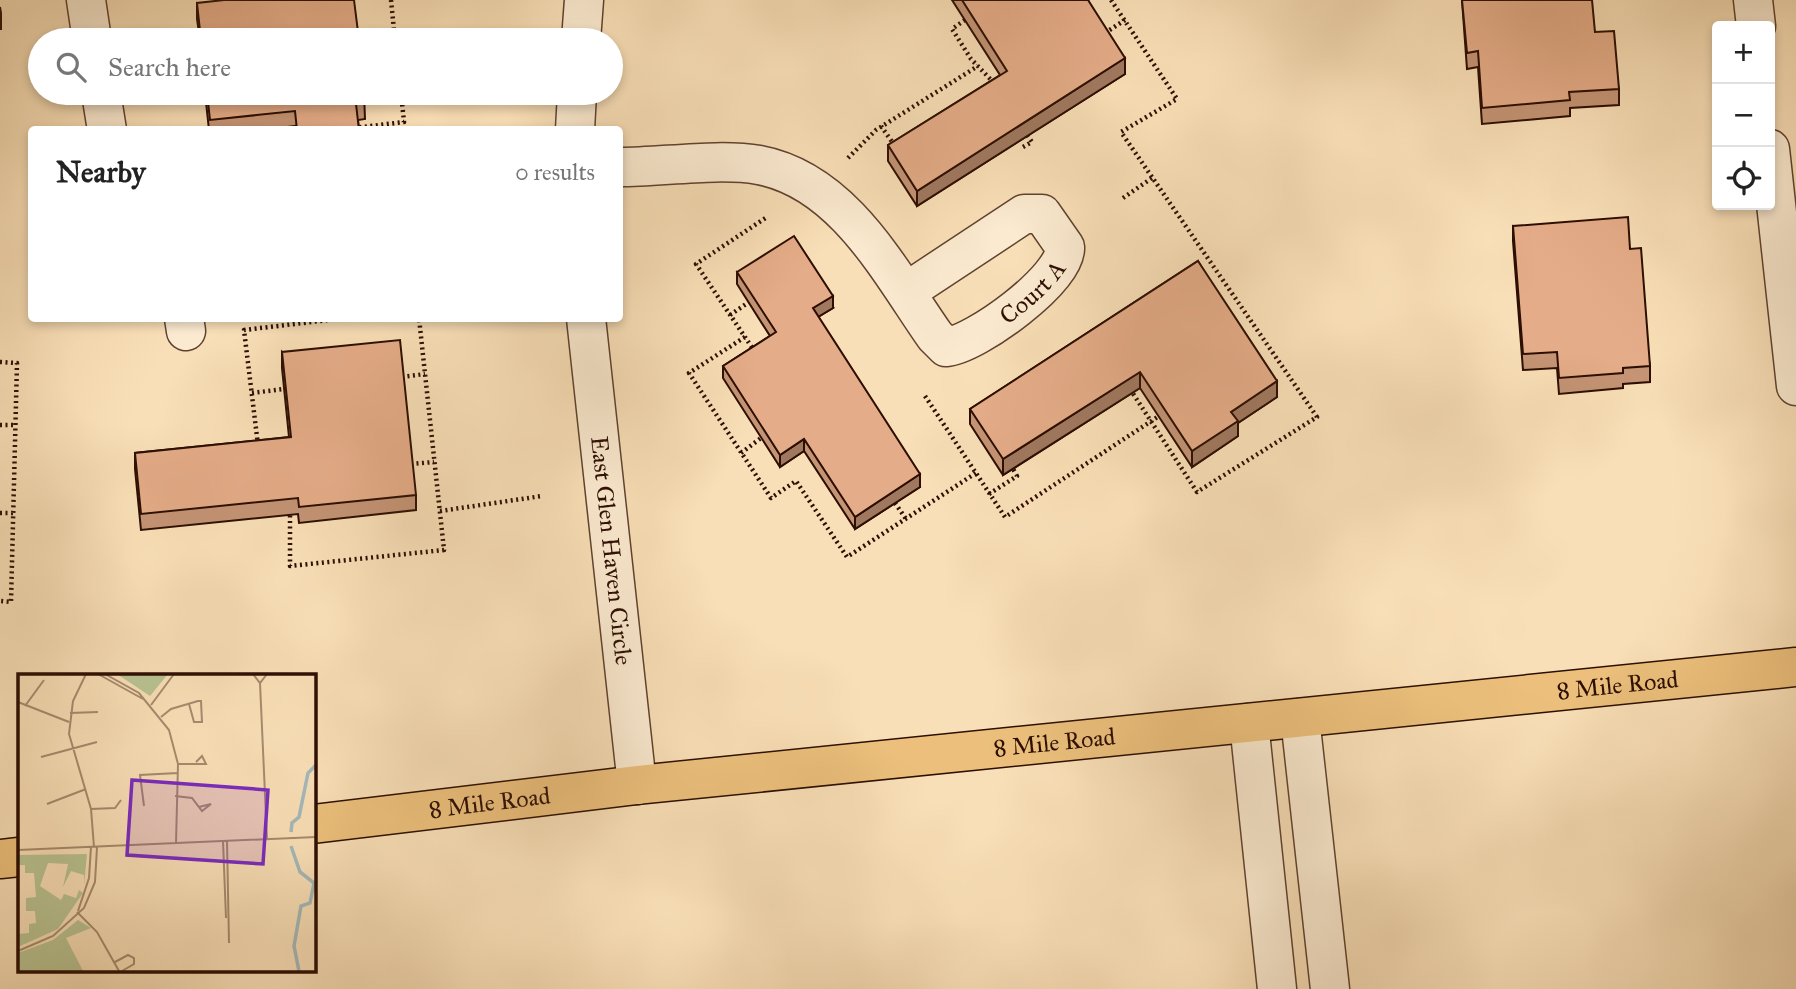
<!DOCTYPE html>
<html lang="en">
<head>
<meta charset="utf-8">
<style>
  :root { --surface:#fff; --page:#f2f2f2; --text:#222; --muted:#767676; --line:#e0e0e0 }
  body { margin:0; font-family:"IM FELL Great Primer",serif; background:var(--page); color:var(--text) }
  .controls { position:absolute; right:21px; top:21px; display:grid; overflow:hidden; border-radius:7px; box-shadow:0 4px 10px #0003 }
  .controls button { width:63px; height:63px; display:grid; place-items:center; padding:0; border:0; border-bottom:2px solid var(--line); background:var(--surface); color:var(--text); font:35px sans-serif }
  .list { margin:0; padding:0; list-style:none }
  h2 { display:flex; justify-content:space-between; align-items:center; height:91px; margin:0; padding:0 28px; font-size:30px }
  h2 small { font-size:23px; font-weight:400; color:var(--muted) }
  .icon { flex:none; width:38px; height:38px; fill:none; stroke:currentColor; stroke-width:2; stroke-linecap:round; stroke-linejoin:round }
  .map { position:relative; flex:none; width:1796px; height:989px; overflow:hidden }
  .search { position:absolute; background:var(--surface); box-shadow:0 4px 10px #0003; left:28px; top:28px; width:595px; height:77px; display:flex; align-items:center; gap:18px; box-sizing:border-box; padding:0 24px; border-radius:38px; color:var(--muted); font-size:26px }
  .panel { position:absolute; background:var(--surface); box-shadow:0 4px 10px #0003; left:28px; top:126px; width:595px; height:196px; border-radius:7px }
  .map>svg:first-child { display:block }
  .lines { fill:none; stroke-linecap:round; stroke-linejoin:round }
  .minor-casing { stroke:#5f422f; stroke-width:41 }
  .major-casing { stroke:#2c0e02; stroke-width:41 }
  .path { stroke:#2c0e02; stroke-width:4.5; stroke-dasharray:2 3.5; stroke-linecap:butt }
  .minor { stroke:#fbead0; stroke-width:38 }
  .major { stroke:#ecc07c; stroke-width:38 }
  .wall { fill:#c49475; stroke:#2c0e02; stroke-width:2 }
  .shaded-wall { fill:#a0785f; stroke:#2c0e02; stroke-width:2 }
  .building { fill:#e4ac88; stroke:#2c0e02; stroke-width:2 }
  .labels { text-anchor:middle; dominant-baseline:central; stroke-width:7; stroke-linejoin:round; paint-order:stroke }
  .street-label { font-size:24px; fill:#2c0e02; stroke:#fbead0 }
  .inset-river { fill:none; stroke:#a4b9ba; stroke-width:3.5 }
  .inset-road { fill:none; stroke:#a78b6f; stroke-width:2 }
  .view { fill:#7b2cbf; fill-opacity:0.15; stroke:#7b2cbf; stroke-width:3.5 }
  .inset-edge { fill:none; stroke:#2c0e02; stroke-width:3.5 }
</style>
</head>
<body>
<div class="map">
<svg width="1796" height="989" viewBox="0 0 1796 989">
  <rect width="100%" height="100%" fill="#f9dfb7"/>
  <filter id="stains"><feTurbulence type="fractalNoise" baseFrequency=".00286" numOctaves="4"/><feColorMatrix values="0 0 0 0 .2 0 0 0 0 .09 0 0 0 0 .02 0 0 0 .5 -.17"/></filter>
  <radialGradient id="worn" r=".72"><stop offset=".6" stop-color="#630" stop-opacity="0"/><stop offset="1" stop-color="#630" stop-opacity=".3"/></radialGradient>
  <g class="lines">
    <g class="minor-casing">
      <g id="minor">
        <path d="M 86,0 L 92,40"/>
        <path d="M 1753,0 L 1756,26"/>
        <path d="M 581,40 L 584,0"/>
        <path d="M 101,93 L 107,130"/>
        <path d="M 575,130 L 577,93"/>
        <path d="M 1770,149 L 1796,386"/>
        <path id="s1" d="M 620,167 C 662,167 719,158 759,165 C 844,181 890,272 935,336 L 946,347 C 975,345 1067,278 1065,247 L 1042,214 L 1024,214 L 906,292"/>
        <path d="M 184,318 L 186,331"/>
        <path id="s2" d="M 586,318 L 637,785"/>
        <path d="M 1300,718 L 1330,989"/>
        <path d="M 1249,723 L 1277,989"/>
      </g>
    </g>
    <g class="major-casing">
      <g id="major">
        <path id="s3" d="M 313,824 L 637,785 L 1796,667"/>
        <path d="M 0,859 L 19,857"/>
      </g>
    </g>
    <path class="path" d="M 391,0 L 395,40
      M 1111,0 L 1177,99 L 1121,132 L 1317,417 L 1197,492 L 1130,389
      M 965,20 L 952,29 L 971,59 L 995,84
      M 1105,33 L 1125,20
      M 881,126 L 895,146
      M 354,128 L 404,122 L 401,93
      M 1023,147 L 1032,142 L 1025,132
      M 848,158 L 876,130 L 978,66
      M 1123,198 L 1152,178
      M 730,315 L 749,302
      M 745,337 L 689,373 L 771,498 L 796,481 L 847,557 L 976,473
      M 755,352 L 696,264 L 767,217
      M 0,362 L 17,363 L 11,602 L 0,601
      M 402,377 L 425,374
      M 252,393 L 284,389
      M 925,396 L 1005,517 L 1159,416
      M 0,425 L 15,425
      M 258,445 L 244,330 L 345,318
      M 741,453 L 761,438
      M 411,464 L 434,462
      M 989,494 L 1017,476 L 1013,469
      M 895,503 L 906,519
      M 290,510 L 290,566 L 444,550 L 419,318
      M 440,511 L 542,496
      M 0,513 L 14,513"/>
    <use href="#minor" class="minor"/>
    <use href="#major" class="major"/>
  </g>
  <path class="wall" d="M 952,0 L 1088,0 L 1125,74 L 917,206 L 888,161 L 888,145 L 1000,75 Z
    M 1462,0 L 1595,32 L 1619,89 L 1619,105 L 1570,108 L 1570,116 L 1482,124 L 1478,67 L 1467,69 Z
    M 197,3 L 359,40 L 200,40 L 197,19 Z
    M 0,7 L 1,13 L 1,29 L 0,29 Z
    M 205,93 L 364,93 L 365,119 L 358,120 L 359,130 L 295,130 L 295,126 L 267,130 L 209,130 Z
    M 1513,226 L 1630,249 L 1650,366 L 1650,382 L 1623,384 L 1623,388 L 1559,394 L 1557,368 L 1523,370 L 1513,241 Z
    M 1198,261 L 1277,397 L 1238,423 L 1238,436 L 1192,467 L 1140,388 L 1003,475 L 970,424 L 970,409 Z
    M 737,272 L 833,308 L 818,317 L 920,487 L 855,529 L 804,451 L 780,467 L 723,378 L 723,366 L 770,336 L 737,284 Z
    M 282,352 L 416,495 L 416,510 L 299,523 L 298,514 L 141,530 L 135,469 L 135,453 L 289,437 L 282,368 Z"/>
  <path class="shaded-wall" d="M 1125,58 L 1125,74 L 917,206 L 917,191 Z
    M 833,296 L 833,308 L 813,320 L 813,308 Z
    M 1140,372 L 1140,388 L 1003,475 L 1003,459 Z
    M 1277,381 L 1277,397 L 1238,423 L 1238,436 L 1192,467 L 1192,451 L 1231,412 Z
    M 804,439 L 804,451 L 780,467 L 780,455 Z
    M 920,474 L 920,487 L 855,529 L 855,517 Z"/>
  <path class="building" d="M 224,0 L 354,0 L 359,40 L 201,40 L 197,3 Z
    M 962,0 L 1088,0 L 1125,58 L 917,191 L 888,145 L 1007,71 Z
    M 1462,0 L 1592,0 L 1595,32 L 1614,31 L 1619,89 L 1569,92 L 1570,100 L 1482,108 L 1478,51 L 1467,53 Z
    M 207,93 L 364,93 L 365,103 L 356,104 L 359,130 L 297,130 L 295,111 L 210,120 Z
    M 1628,217 L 1630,249 L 1641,248 L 1650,366 L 1623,368 L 1623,373 L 1559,378 L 1557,352 L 1523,354 L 1513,226 Z
    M 794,236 L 833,296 L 813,308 L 920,474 L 855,517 L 804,439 L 780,455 L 723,366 L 776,332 L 737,272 Z
    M 1198,261 L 1277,381 L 1231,412 L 1238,421 L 1192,451 L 1140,372 L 1003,459 L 970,409 Z
    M 400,340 L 416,495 L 299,507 L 298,498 L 141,514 L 135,453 L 291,437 L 282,352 Z"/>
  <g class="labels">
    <g class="street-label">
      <text stroke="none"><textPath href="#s1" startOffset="511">Court A</textPath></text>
      <text stroke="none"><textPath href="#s2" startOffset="234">East Glen Haven Circle</textPath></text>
      <text stroke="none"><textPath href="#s3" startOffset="1312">8 Mile Road</textPath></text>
      <text stroke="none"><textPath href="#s3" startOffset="746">8 Mile Road</textPath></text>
      <text stroke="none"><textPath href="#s3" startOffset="178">8 Mile Road</textPath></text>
    </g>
  </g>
  <g transform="translate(18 674)">
    <rect width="298" height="298" fill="#f9dfb7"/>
    <path d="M 99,0 L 150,0 L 132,22 ZM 69,180 L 66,211 L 66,201 L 53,197 L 45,213 L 50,190 L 30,189 L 22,212 L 43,226 L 46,220 L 58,224 L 61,216 L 65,219 L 40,255 L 0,273 L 0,260 L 11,259 L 11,250 L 18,249 L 17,237 L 8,237 L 8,224 L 18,223 L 16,199 L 7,199 L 7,191 L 0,191 L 0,181 ZM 60,246 L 73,254 L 48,264 L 65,297 L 0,297 L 0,279 L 35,266 Z" fill="#b9c392"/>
    <path class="inset-river" d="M 273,158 L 274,149 L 281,143 L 290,99 L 298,91M 273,172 L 282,198 L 296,209 L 292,229 L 283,232 L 276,272 L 281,297"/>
    <path class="inset-road" d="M 68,0 L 55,27 L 51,60 L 73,135 L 76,173M 80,0 L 125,25M 87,0 L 121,19 L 151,56 L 160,90 L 158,169M 235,0 L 242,9 L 249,0M 242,9 L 249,165M 0,28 L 51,48M 133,31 L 156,0M 7,32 L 26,6M 52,39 L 80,38M 143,43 L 153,35 L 163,32 L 180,27 L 183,27 L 184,48 L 176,48 L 171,30M 23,83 L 79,68M 160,90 L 188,90 L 184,82 L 178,88M 157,122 L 174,124 L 184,137 L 193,130 L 181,133M 29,130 L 68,115M 126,132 L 122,101 L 160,99M 73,135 L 97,134 L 103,126M 205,167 L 208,244M 209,167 L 211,269M 0,176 L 298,163M 60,237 L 71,204 L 73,173M 59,238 L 79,258 L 101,297M 0,277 L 35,262 L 66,234 L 77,208 L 79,173M 97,288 L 110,281 L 116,284 L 116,290 L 104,297"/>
    <path class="view" d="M 114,106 L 250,116 L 245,190 L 109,181 Z"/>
    <rect width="298" height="298" class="inset-edge"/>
  </g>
  <rect width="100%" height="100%" filter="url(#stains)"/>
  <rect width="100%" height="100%" fill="url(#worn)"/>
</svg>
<div class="controls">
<button>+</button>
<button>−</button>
<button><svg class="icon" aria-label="locate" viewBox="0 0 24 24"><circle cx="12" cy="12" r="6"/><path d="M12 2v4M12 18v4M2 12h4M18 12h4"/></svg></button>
</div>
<div class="search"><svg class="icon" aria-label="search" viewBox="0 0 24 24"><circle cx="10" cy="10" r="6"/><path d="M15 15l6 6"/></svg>Search here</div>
<section class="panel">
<h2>Nearby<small>0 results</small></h2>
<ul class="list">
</ul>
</section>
</div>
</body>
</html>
